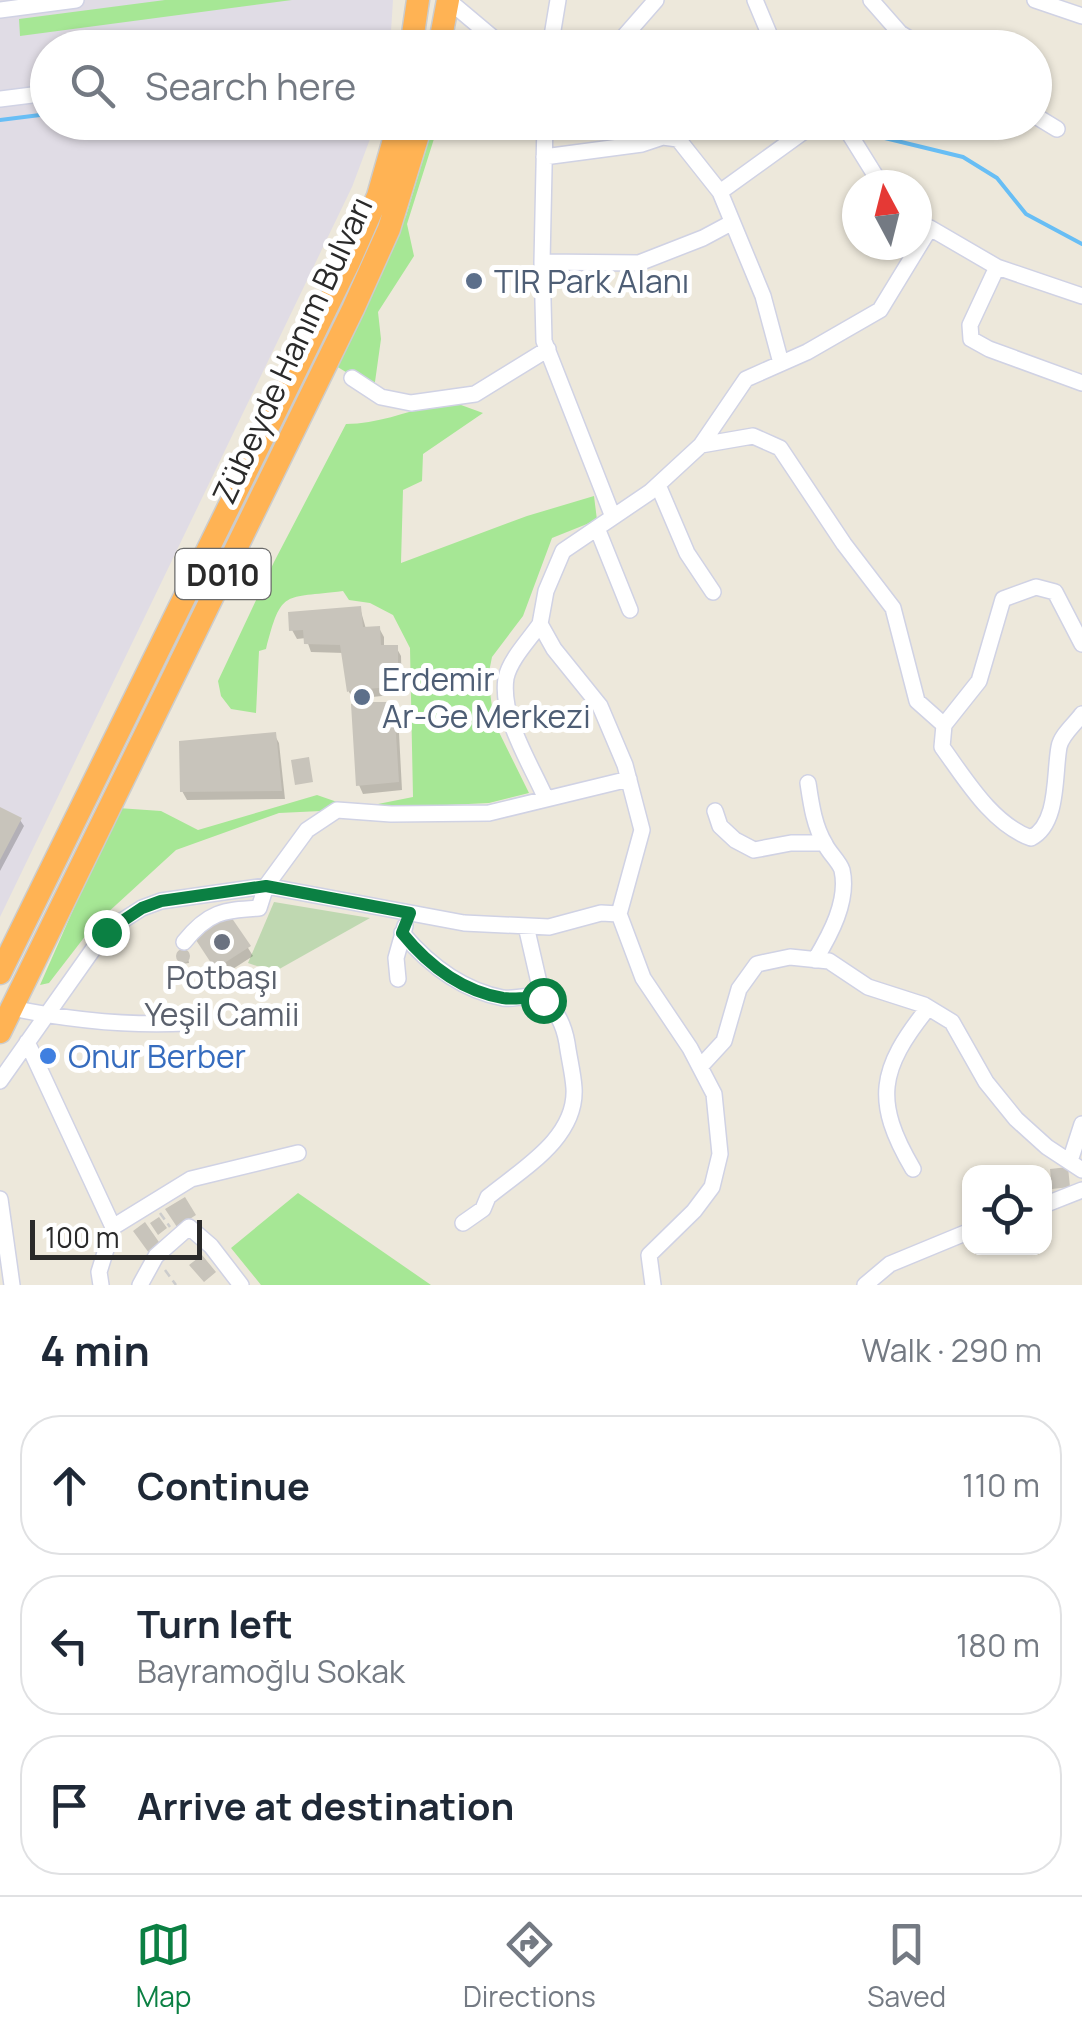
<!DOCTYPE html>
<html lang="en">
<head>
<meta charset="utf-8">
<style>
  :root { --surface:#fff; --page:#f2f2f3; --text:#1f2937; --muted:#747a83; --line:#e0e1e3; --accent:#0b8043 }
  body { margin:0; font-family:Manrope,sans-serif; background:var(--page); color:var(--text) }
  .controls { position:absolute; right:30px; bottom:30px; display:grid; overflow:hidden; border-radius:20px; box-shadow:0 2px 8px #0004 }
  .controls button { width:90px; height:90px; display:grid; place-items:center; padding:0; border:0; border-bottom:2px solid var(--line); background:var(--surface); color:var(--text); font:50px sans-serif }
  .compass { position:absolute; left:842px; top:170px; width:90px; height:90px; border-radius:50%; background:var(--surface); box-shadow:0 2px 8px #0004; rotate:353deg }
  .scale { position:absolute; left:30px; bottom:25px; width:172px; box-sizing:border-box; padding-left:10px; border:5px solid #2a2a2a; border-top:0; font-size:28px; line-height:35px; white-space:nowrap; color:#2a2a2a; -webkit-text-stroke:8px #fff; paint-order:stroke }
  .stop { position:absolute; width:30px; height:30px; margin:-22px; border:8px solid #0b8043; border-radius:50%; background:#fff }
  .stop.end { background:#0b8043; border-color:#fff; box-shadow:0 2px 10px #0008 }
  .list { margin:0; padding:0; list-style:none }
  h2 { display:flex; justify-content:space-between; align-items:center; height:130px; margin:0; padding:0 40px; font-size:42px }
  h2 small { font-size:32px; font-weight:400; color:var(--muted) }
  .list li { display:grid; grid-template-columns:65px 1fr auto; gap:30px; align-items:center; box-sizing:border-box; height:140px; margin:0 20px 20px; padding:0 20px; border:2px solid var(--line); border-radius:40px }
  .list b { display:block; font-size:38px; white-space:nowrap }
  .list p { margin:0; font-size:32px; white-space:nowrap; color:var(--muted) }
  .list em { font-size:32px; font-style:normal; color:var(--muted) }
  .icon { flex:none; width:55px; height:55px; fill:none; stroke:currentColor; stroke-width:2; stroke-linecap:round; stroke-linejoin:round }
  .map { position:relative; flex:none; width:1082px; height:1285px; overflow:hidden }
  .search { position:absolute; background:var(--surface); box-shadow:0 2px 8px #0004; left:30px; right:30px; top:30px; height:110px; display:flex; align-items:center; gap:25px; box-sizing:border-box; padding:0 35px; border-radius:55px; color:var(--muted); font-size:38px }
  .sheet { height:610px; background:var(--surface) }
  nav { display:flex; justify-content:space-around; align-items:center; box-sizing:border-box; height:140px; border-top:2px solid var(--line); background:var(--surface); font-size:28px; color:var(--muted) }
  nav a { display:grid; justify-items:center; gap:5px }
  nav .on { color:var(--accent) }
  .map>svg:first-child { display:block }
  .industrial { fill:#e0dce5 }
  .green { fill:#a6e795 }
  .cemetery { fill:#bfd8b1 }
  .shadow { fill:#0003 }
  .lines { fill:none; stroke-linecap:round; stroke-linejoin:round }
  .stream { stroke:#68bef5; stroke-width:4 }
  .building { fill:#c8c4bb }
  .minor-casing { stroke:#d0d2e4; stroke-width:18 }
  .highway-casing { stroke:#ccc; stroke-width:25 }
  .path { stroke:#ccc; stroke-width:2.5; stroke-dasharray:8 5; stroke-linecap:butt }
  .minor { stroke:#fff; stroke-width:15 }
  .highway { stroke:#ffb354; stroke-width:22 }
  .route { stroke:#0b8043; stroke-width:12 }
  .service-dot { fill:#5c6f8a; stroke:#fff; stroke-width:4 }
  .worship-dot { fill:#6b7280; stroke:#fff; stroke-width:4 }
  .shop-dot { fill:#3f7fe0; stroke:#fff; stroke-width:4 }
  .labels { text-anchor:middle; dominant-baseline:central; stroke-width:10; stroke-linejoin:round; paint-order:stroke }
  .shield { fill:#fff; stroke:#6a6a6a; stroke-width:2.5 }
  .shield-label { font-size:30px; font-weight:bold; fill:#2a2a2a }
  .service-label { font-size:32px; fill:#4e5e75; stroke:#fff; text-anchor:start }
  .street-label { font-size:32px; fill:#2a2a2a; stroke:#fff }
  .worship-label { font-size:32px; fill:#5b616d; stroke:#fff }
  .shop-label { font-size:32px; fill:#366cbe; stroke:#fff; text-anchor:start }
</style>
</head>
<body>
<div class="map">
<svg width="1082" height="1285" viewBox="0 0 1082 1285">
  <rect width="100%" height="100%" fill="#ede8db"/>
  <path class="industrial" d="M 0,0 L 393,0 L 390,47 L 48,48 L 48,122 L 376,123 L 352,187 L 0,917 Z"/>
  <path class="green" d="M 165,0 L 292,0 L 20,36 L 19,19 Z
    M 434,123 L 439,123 L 407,224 L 414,256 L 378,312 L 381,339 L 374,389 L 336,366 L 406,216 Z
    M 435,405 L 461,405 L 483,413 L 423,454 L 422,481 L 403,490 L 401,563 L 527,516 L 594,496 L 597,520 L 552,538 L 523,616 L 492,657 L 488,677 L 494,722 L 529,793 L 489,803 L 279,813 L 176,850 L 93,926 L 49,983 L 40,985 L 118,808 L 161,811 L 198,830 L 317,795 L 340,803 L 373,805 L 413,797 L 410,648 L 393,615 L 370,603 L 349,600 L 343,591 C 283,599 282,588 266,649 L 259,651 L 256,713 L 231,709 L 221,696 L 218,681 L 274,562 L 346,424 C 377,424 405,412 435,405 Z
    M 298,1193 L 431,1285 L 261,1285 L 231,1248 Z"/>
  <path class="cemetery" d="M 274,902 L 370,918 L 274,972 L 248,963 Z"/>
  <path class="shadow" d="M 360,608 L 366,629 L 379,628 L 384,637 L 384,648 L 396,647 L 401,656 L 402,694 L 372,697 L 371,705 L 393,705 L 398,714 L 402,790 L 363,794 L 359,785 L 360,706 L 359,697 L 354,700 L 349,692 L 344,653 L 311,652 L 306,638 L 297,639 L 292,630 Z
    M 274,734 L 279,743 L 285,799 L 187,800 L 182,791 Z
    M 0,810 L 20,820 L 24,826 L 0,871 Z
    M 229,917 L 253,956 L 222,976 L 197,938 Z
    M 180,953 L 187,953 L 189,963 L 182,964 Z"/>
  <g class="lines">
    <path class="stream" d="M 0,120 L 48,114
      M 856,131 L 963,157 L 997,178 L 1026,214 L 1082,244"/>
  </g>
  <path class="building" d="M 361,606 L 363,627 L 380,626 L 381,645 L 398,645 L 398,686 L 368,689 L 368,702 L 394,702 L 399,782 L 356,786 L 351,704 L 357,703 L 355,689 L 347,692 L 340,645 L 304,644 L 303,630 L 289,631 L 288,612 Z
    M 276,732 L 282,791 L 180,792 L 179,741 Z
    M 309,757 L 313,782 L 295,785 L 291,760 Z
    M 0,807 L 22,818 L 0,860 Z
    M 229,914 L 251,946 L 215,969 L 194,937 Z
    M176 956a7 7 0 1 1 14 0a7 7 0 1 1-14 0Z
    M 1068,1167 L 1070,1187 L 1052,1189 L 1050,1169 Z
    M 185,1197 L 196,1215 L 177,1227 L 165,1209 Z
    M 159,1217 L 167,1228 L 158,1235 L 150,1223 Z
    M 145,1222 L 161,1245 L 149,1253 L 133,1231 Z
    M 202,1255 L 216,1272 L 204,1282 L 189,1265 Z"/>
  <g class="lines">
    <g class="minor-casing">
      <path id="minor" d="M 448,0 L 498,42 L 519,48
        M 755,0 L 775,48
        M 871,0 L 900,33 L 924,48
        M 1035,0 L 1082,16
        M 0,10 L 76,0
        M 550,48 L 558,0
        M 614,48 L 656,0
        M 0,99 L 48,93
        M 1034,115 L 1057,129
        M 545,122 L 542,262 L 544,341 L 613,517
        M 842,122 L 875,175 L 885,185
        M 544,157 L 642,144 L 663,137 L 678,139 L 720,192 L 763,296 L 781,363
        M 720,192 L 817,122
        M 542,262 L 639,263 L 703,238 L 731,223
        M 997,267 L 970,325 L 971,339 L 989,349 L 1082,383
        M 352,378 L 381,397 L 411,403 L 475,394 L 548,349
        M 701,445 L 746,379 L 807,352 L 880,310 L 930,228 L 997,267 L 1082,296
        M 658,485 L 687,553 L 713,592
        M 597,528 L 630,610
        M 540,624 C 530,639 510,659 506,678 C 500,718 531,764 546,799
        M 944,725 L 942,747 C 966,780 992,824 1031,838 C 1059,824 1054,774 1059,747 C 1061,735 1075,724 1082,714
        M 944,725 L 979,681 L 1003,599 L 1036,587 L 1055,592 L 1082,644
        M 808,783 C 811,803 814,826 825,844 C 829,853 839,861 842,870 C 849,901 830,935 815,960
        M 715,811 L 720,826 L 735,840 L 754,850 L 791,843 L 824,843
        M 619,914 L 642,830 L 625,765 L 600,706 L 554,649 L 540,624 L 546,591 L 563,551 L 650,492 L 701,445 L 753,436 L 780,448 L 844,544 L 893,608 L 917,701 L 944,725
        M 619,914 L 643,978 L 690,1048 L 714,1094 L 720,1154 L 712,1187 L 694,1211 L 649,1255 L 653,1285
        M 526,926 L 543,1000
        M 402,933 C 429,965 461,990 503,998 C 515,1000 527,993 540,999 C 556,1006 564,1026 567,1043 C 569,1058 573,1073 574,1088 C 577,1138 522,1169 488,1197 L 483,1209 L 463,1223
        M 184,942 C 208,912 223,910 259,908 L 266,886 L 307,830 L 337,810 L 391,814 L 489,813 L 629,779
        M 398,979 L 396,958 L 405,926
        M 12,1008 C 69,1020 129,1026 187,1023
        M 27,1042 L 113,1227
        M 700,1067 L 724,1041 L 739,989 L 757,964 L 790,957 L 829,961 L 868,987 L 924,1005 L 952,1022 L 986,1082 L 1016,1119 L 1047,1147 L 1082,1170
        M 0,1081 L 106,931 L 142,908 L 161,901 L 266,886 L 464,923 L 549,927 L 601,913 L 619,914
        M 1070,1161 L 1082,1124
        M 913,1169 C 873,1101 879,1069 928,1008
        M 0,1199 L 12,1285
        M 1044,1205 L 1082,1190
        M 101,1285 L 99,1272 L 113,1227 L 191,1179 L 298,1153
        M 140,1285 L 156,1256 L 189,1227 L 211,1246 L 241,1285
        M 865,1285 L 890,1264 L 970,1231"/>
    </g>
    <g class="highway-casing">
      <path id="highway" d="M 411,48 L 418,0
        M 439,48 L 448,0
        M 0,973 L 348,264 L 378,196 L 399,122
        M 0,1032 L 353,309 L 389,229 L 422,122"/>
    </g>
    <path class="path" d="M 160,1213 L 170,1227
      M 165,1270 L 176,1285"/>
    <use href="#minor" class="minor"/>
    <use href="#highway" class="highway"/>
  </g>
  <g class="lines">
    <path class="route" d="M 106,932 L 142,908 L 161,901 L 266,886 L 410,913 L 402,933 C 428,965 462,991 503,998 C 517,1000 528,996 543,1000"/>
  </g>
  <g class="service-dot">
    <circle cx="474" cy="281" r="10"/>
    <circle cx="362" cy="697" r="10"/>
  </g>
  <circle class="worship-dot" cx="222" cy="942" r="10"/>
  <circle class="shop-dot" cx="48" cy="1056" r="10"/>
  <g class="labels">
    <rect class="shield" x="175.5" y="549" width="95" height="50" rx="8"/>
    <g class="shield-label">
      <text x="223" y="574">D010</text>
    </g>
    <g class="service-label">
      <text x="494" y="281">TIR Park Alanı</text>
      <text x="382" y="679">Erdemir<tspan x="382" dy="37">Ar-Ge Merkezi</tspan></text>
    </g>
    <g class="street-label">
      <text transform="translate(292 350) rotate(-65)">Zübeyde Hanım Bulvarı</text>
    </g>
    <g class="worship-label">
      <text x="222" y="977">Potbaşı<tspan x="222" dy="37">Yeşil Camii</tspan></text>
    </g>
    <g class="shop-label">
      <text x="68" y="1056">Onur Berber</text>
    </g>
  </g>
</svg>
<div class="controls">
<button><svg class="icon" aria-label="locate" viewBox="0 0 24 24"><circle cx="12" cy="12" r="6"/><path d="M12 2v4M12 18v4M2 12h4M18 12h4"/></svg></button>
</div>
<svg class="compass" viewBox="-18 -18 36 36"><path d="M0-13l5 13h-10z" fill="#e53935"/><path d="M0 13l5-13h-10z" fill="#747a83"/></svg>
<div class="scale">100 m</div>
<div class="stop" style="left:543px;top:1000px"></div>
<div class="stop end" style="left:106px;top:932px"></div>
<div class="search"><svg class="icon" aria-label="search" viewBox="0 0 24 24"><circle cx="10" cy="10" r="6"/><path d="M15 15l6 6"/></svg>Search here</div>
</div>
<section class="sheet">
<h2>4 min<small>Walk · 290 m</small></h2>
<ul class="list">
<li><svg class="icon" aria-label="ahead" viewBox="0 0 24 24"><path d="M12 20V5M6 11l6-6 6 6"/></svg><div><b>Continue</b></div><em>110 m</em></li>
<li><svg class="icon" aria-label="left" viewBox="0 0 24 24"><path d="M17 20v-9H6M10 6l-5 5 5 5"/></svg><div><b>Turn left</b><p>Bayramoğlu Sokak</p></div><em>180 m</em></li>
<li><svg class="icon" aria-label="arrive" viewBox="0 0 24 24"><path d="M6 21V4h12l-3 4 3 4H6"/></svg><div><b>Arrive at destination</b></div></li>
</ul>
</section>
<nav>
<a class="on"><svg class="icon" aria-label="map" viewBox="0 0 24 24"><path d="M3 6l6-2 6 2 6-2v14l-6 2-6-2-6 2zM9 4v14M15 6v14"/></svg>Map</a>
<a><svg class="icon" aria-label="directions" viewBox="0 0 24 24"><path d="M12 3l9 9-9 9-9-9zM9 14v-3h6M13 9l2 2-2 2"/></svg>Directions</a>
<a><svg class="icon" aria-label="saved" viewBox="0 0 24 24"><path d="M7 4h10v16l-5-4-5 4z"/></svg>Saved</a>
</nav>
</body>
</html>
